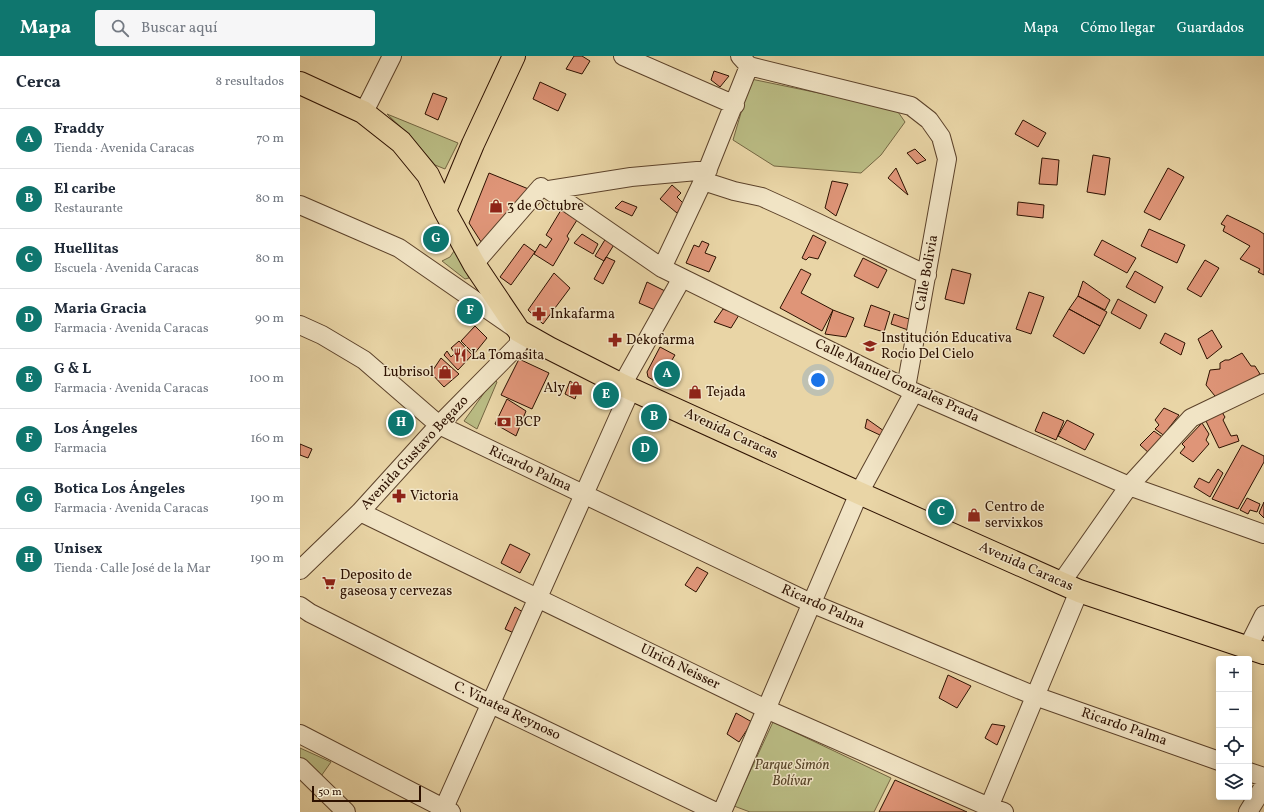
<!DOCTYPE html>
<html lang="es">
<head>
<meta charset="utf-8">
<style>
  :root { --surface:#fff; --page:#f6f6f7; --text:#1f2937; --muted:#747a83; --line:#e0e1e3; --accent:#0f766e }
  body { margin:0; font-family:Vollkorn,serif; background:var(--page); color:var(--text) }
  .controls { position:absolute; right:12px; bottom:12px; display:grid; overflow:hidden; border-radius:4px; box-shadow:0 2px 10px #0003 }
  .controls button { width:36px; height:36px; display:grid; place-items:center; padding:0; border:0; border-bottom:1px solid var(--line); background:var(--surface); color:var(--text); font:20px sans-serif }
  .scale { position:absolute; left:12px; bottom:10px; width:109px; box-sizing:border-box; padding-left:4px; border:2px solid #2d1100; border-top:0; font-size:11px; line-height:14px; white-space:nowrap; color:#2d1100; -webkit-text-stroke:3px #f1e4c5; paint-order:stroke }
  .you { position:absolute; left:518px; top:324px; width:14px; height:14px; margin:-10px; border:3px solid #fff; border-radius:50%; background:#1a73e8; box-shadow:0 0 0 6px #1a73e833 }
  .badge { display:grid; place-items:center; width:26px; height:26px; border-radius:50%; background:var(--accent); color:#fff; font-size:13px; font-weight:700 }
  .pin { position:absolute; translate:-50% -50%; border:2px solid #fff; box-shadow:0 1px 4px #0006 }
  .list { margin:0; padding:0; list-style:none }
  h2 { display:flex; justify-content:space-between; align-items:center; height:52px; margin:0; padding:0 16px; font-size:17px }
  h2 small { font-size:13px; font-weight:400; color:var(--muted) }
  .list li { display:grid; grid-template-columns:26px 1fr auto; gap:12px; align-items:center; box-sizing:border-box; height:60px; padding:0 16px; border-top:1px solid var(--line) }
  .list b { display:block; font-size:15px; white-space:nowrap }
  .list p { margin:0; font-size:13px; white-space:nowrap; color:var(--muted) }
  .list em { font-size:13px; font-style:normal; color:var(--muted) }
  .icon { flex:none; width:22px; height:22px; fill:none; stroke:currentColor; stroke-width:2; stroke-linecap:round; stroke-linejoin:round }
  .map { position:relative; flex:none; width:964px; height:756px; overflow:hidden }
  header { display:flex; align-items:center; gap:24px; box-sizing:border-box; height:56px; padding:0 20px; background:var(--accent); color:#fff }
  header strong { font-size:19px }
  nav { display:flex; gap:22px; margin-inline-start:auto; font-size:14px }
  .search { width:280px; height:36px; background:var(--page); display:flex; align-items:center; gap:10px; box-sizing:border-box; padding:0 14px; border-radius:4px; color:var(--muted); font-size:15px }
  main { display:flex }
  aside { flex:1; background:var(--surface) }
  .map>svg:first-child { display:block }
  .green { fill:#babc84; stroke:#746642 }
  .building { fill:#df9578; stroke:#2d1100 }
  .lines { fill:none; stroke-linecap:round; stroke-linejoin:round }
  .minor-casing { stroke:#5c422a; stroke-width:20 }
  .major-casing { stroke:#2d1100; stroke-width:24 }
  .minor { stroke:#f1e4c5; stroke-width:18 }
  .major { stroke:#e9d5a6; stroke-width:22 }
  .labels { text-anchor:middle; dominant-baseline:central; stroke-width:3; stroke-linejoin:round; paint-order:stroke }
  .poi-label { font-size:14px; fill:#2d1100; stroke:#f1e4c5; text-anchor:start }
  .street-label { font-size:14px; fill:#2d1100; stroke:#f1e4c5 }
  .park-label { font-size:14px; font-style:italic; fill:#574428; stroke:#f1e4c5 }
</style>
</head>
<body>
<header>
<strong>Mapa</strong>
<div class="search"><svg class="icon" aria-label="search" viewBox="0 0 24 24"><circle cx="10" cy="10" r="6"/><path d="M15 15l6 6"/></svg>Buscar aquí</div>
<nav><a>Mapa</a><a>Cómo llegar</a><a>Guardados</a></nav>
</header>
<main>
<aside>
<h2>Cerca<small>8 resultados</small></h2>
<ul class="list">
<li><span class="badge">A</span><div><b>Fraddy</b><p>Tienda · Avenida Caracas</p></div><em>70 m</em></li>
<li><span class="badge">B</span><div><b>El caribe</b><p>Restaurante</p></div><em>80 m</em></li>
<li><span class="badge">C</span><div><b>Huellitas</b><p>Escuela · Avenida Caracas</p></div><em>80 m</em></li>
<li><span class="badge">D</span><div><b>Maria Gracia</b><p>Farmacia · Avenida Caracas</p></div><em>90 m</em></li>
<li><span class="badge">E</span><div><b>G &amp; L</b><p>Farmacia · Avenida Caracas</p></div><em>100 m</em></li>
<li><span class="badge">F</span><div><b>Los Ángeles</b><p>Farmacia</p></div><em>160 m</em></li>
<li><span class="badge">G</span><div><b>Botica Los Ángeles</b><p>Farmacia · Avenida Caracas</p></div><em>190 m</em></li>
<li><span class="badge">H</span><div><b>Unisex</b><p>Tienda · Calle José de la Mar</p></div><em>190 m</em></li>
</ul>
</aside>
<div class="map">
<svg width="964" height="756" viewBox="0 0 964 756">
  <rect width="100%" height="100%" fill="#e9d5a6"/>
  <filter id="stains"><feTurbulence type="fractalNoise" baseFrequency=".005" numOctaves="4"/><feColorMatrix values="0 0 0 0 .2 0 0 0 0 .09 0 0 0 0 .02 0 0 0 .5 -.17"/></filter>
  <radialGradient id="worn" r=".72"><stop offset=".6" stop-color="#630" stop-opacity="0"/><stop offset="1" stop-color="#630" stop-opacity=".3"/></radialGradient>
  <path class="green" d="M 451,23 L 596,53 L 605,66 L 581,99 L 561,117 L 474,110 L 433,84 Z
    M 87,58 L 158,87 L 145,113 L 135,109 L 112,82 Z
    M 156,192 L 169,222 L 165,223 L 142,205 L 150,201 Z
    M 194,323 L 197,326 L 177,373 L 164,365 Z
    M 473,666 L 591,722 L 574,756 L 450,756 L 434,750 Z
    M 0,692 L 31,706 L 19,723 L 0,701 Z"/>
  <path class="building" d="M 274,0 L 282,0 L 290,5 L 282,18 L 266,13 Z
    M 414,15 L 429,20 L 420,31 L 411,24 Z
    M 240,26 L 266,38 L 258,55 L 233,43 Z
    M 133,37 L 147,42 L 138,64 L 125,58 Z
    M 723,64 L 746,77 L 738,91 L 715,78 Z
    M 615,93 L 626,104 L 617,108 L 607,97 Z
    M 793,99 L 810,102 L 805,139 L 787,136 Z
    M 742,102 L 759,104 L 757,129 L 739,128 Z
    M 596,112 L 608,139 L 588,122 Z
    M 868,112 L 884,121 L 860,164 L 844,156 Z
    M 189,117 L 231,134 L 183,189 L 169,167 Z
    M 532,125 L 548,128 L 536,160 L 525,152 Z
    M 372,129 L 381,137 L 377,141 L 384,148 L 377,157 L 360,143 Z
    M 322,145 L 337,151 L 332,160 L 315,152 Z
    M 718,146 L 744,149 L 743,162 L 717,159 Z
    M 261,154 L 277,164 L 267,180 L 269,183 L 253,210 L 234,198 L 240,188 L 246,192 L 252,183 L 246,179 Z
    M 927,159 L 958,174 L 964,178 L 964,219 L 958,216 L 960,213 L 940,203 L 950,190 L 923,175 L 925,170 L 921,168 Z
    M 849,173 L 885,189 L 877,207 L 841,190 Z
    M 282,178 L 298,188 L 293,198 L 274,187 Z
    M 513,179 L 526,186 L 518,203 L 509,201 L 506,204 L 502,202 Z
    M 306,182 L 315,187 L 304,205 L 295,200 Z
    M 802,184 L 836,202 L 827,217 L 794,199 Z
    M 402,185 L 409,188 L 405,197 L 416,201 L 409,216 L 386,207 L 394,189 L 399,191 Z
    M 224,188 L 235,196 L 211,229 L 200,221 Z
    M 306,201 L 315,205 L 303,228 L 294,223 Z
    M 563,202 L 587,214 L 578,232 L 554,220 Z
    M 905,204 L 919,212 L 901,241 L 887,233 Z
    M 501,213 L 511,218 L 501,237 L 533,254 L 522,275 L 480,252 Z
    M 652,213 L 671,218 L 664,248 L 645,243 Z
    M 835,215 L 863,231 L 855,247 L 826,231 Z
    M 254,217 L 270,232 L 243,268 L 228,254 Z
    M 783,225 L 810,244 L 805,254 L 778,240 Z
    M 347,226 L 365,235 L 355,254 L 339,247 Z
    M 729,236 L 744,241 L 731,278 L 716,273 Z
    M 778,240 L 807,256 L 800,270 L 769,253 Z
    M 818,243 L 847,259 L 840,273 L 811,257 Z
    M 571,249 L 590,256 L 584,276 L 564,270 Z
    M 423,253 L 439,259 L 431,272 L 414,266 Z
    M 769,253 L 800,270 L 784,298 L 753,280 Z
    M 533,254 L 554,262 L 546,281 L 525,278 Z
    M 594,258 L 615,265 L 611,275 L 591,268 Z
    M 175,270 L 187,282 L 174,298 L 161,285 Z
    M 912,274 L 922,291 L 907,303 L 898,283 Z
    M 865,277 L 885,287 L 881,299 L 860,287 Z
    M 159,285 L 172,299 L 158,314 L 144,299 L 147,295 L 151,301 L 155,297 L 151,292 Z
    M 360,291 L 375,299 L 358,327 L 348,321 L 347,316 Z
    M 942,297 L 951,310 L 955,310 L 960,318 L 937,335 L 919,345 L 906,329 L 910,314 L 920,313 L 920,307 L 925,304 L 929,304 Z
    M 141,302 L 159,318 L 144,331 L 131,317 Z
    M 219,303 L 249,317 L 232,353 L 201,339 Z
    M 270,325 L 279,331 L 275,343 L 265,338 Z
    M 207,343 L 226,355 L 216,380 L 195,368 Z
    M 864,352 L 879,359 L 868,373 L 866,381 L 855,373 L 859,369 L 855,364 Z
    M 924,354 L 923,358 L 925,361 L 923,364 L 931,380 L 937,379 L 939,385 L 919,392 L 906,365 Z
    M 743,356 L 764,365 L 756,384 L 735,375 Z
    M 567,363 L 584,375 L 582,380 L 565,372 Z
    M 767,364 L 794,378 L 785,394 L 758,380 Z
    M 902,367 L 909,378 L 906,384 L 909,388 L 893,406 L 880,397 L 885,391 L 882,388 Z
    M 854,375 L 865,383 L 850,398 L 840,389 Z
    M 0,388 L 12,393 L 8,402 L 0,399 Z
    M 942,389 L 964,400 L 964,406 L 938,453 L 912,443 Z
    M 918,413 L 923,417 L 910,441 L 894,431 L 899,422 L 909,427 Z
    M 947,442 L 960,448 L 957,456 L 950,454 L 948,458 L 940,454 Z
    M 964,446 L 964,462 L 959,457 Z
    M 210,488 L 230,498 L 220,517 L 201,507 Z
    M 397,511 L 408,517 L 396,536 L 385,529 Z
    M 215,551 L 229,560 L 216,578 L 205,573 Z
    M 648,619 L 671,630 L 657,652 L 639,642 Z
    M 436,657 L 452,666 L 439,686 L 427,678 Z
    M 692,668 L 705,670 L 697,689 L 685,682 Z
    M 595,724 L 667,756 L 579,756 Z"/>
  <g class="lines">
    <g class="minor-casing">
      <path id="minor" d="M 323,0 L 435,49
        M 440,0 L 449,10 L 611,50 L 629,64 L 641,81 L 647,103 L 606,332
        M 63,56 L 69,46 L 92,0
        M 403,125 L 434,135 L 462,141 L 495,156 L 627,219
        M 249,134 L 362,212 L 614,336 L 829,430 L 964,478
        M 249,134 L 331,121 L 408,114
        M 0,149 L 99,192 L 219,275 L 219,288 L 139,369 L 60,456 L 0,514
        M 174,208 L 241,131
        M 362,212 L 403,125 L 449,10
        M 0,269 L 22,279 L 64,304 L 139,369 L 511,547 L 735,640 L 919,705
        M 322,329 L 382,222
        M 60,456 L 466,653 L 689,751 L 704,756
        M 761,527 L 829,430 L 891,362 L 964,327
        M 0,550 L 10,557 L 191,648 L 416,756
        M 948,591 L 964,559
        M 0,678 L 151,756
        M 0,711 L 46,756
        M 949,716 L 964,721
        M 144,752 L 331,333
        M 422,756 L 559,437 L 614,336
        M 687,756 L 779,535
        M 948,756 L 964,730"/>
    </g>
    <g class="major-casing">
      <path id="major" d="M 0,27 L 63,56 L 101,86 L 128,119 L 145,155 L 174,208 L 219,275 L 249,292 L 322,329 L 559,437 L 761,527 L 779,535 L 964,597
        M 145,155 L 173,88 L 214,0"/>
    </g>
    <use href="#minor" class="minor"/>
    <use href="#major" class="major"/>
  </g>
  <defs>
    <g id="shop-bare" transform="scale(1.08)"><path d="M-5-2.5h2.3a2.7 3.5 0 0 1 5.4 0H5L5.5 6h-11ZM-1.5-2.5h3a1.5 2.3 0 0 0-3 0Z" fill="#8f2418" stroke="#f1e4c5" stroke-width="2.5" paint-order="stroke"/></g>
    <g id="pharmacy-bare" transform="scale(1.08)"><path d="M-2-6h4v4h4v4h-4v4h-4v-4h-4v-4h4Z" fill="#8f2418" stroke="#f1e4c5" stroke-width="2.5" paint-order="stroke"/></g>
    <g id="school-bare" transform="scale(1.08)"><path d="M0-5L7-2L0 1L-7-2ZM-4 1L0 2.5L4 1V4Q0 6-4 4Z" fill="#8f2418" stroke="#f1e4c5" stroke-width="2.5" paint-order="stroke"/></g>
    <g id="restaurant-bare" transform="scale(1.08)"><path d="M-5-6h1v4h1v-4h1v4h1v-4h1v5L-1.5 .5V6h-2V.5L-5-1ZM5-6V6H3V1.5H1.5Q1.5-4 5-6Z" fill="#8f2418" stroke="#f1e4c5" stroke-width="2.5" paint-order="stroke"/></g>
    <g id="bank-bare" transform="scale(1.08)"><path d="M-6-4H6V4H-6ZM0-2.3a2.3 2.3 0 1 0 0 4.6a2.3 2.3 0 1 0 0-4.6Z" fill="#8f2418" stroke="#f1e4c5" stroke-width="2.5" paint-order="stroke"/></g>
    <g id="supermarket-bare" transform="scale(1.08)"><path d="M-6-5.5h2.5l.6 2H6L4.5 2H-2.5L-4.4-4H-6ZM-1.5 3.2a1.3 1.3 0 1 0 .1 0ZM3 3.2a1.3 1.3 0 1 0 .1 0Z" fill="#8f2418" stroke="#f1e4c5" stroke-width="2.5" paint-order="stroke"/></g>
  </defs>
  <g fill-rule="evenodd">
    <use href="#shop-bare" x="196" y="150"/>
    <use href="#pharmacy-bare" x="239" y="258"/>
    <use href="#pharmacy-bare" x="315" y="284"/>
    <use href="#school-bare" x="570" y="290"/>
    <use href="#restaurant-bare" x="160" y="299"/>
    <use href="#shop-bare" x="145" y="316"/>
    <use href="#shop-bare" x="276" y="332"/>
    <use href="#shop-bare" x="395" y="336"/>
    <use href="#bank-bare" x="204" y="366"/>
    <use href="#pharmacy-bare" x="99" y="440"/>
    <use href="#shop-bare" x="674" y="459"/>
    <use href="#supermarket-bare" x="29" y="527"/>
  </g>
  <g class="labels">
    <g class="poi-label">
      <text x="207" y="150">3 de Octubre</text>
      <text x="250" y="258">Inkafarma</text>
      <text x="581" y="282">Institución Educativa<tspan x="581" dy="16">Rocio Del Cielo</tspan></text>
      <text x="326" y="284">Dekofarma</text>
      <text x="171" y="299">La Tomasita</text>
      <text x="134" y="316" text-anchor="end">Lubrisol</text>
      <text x="265" y="332" text-anchor="end">Aly</text>
      <text x="406" y="336">Tejada</text>
      <text x="215" y="366">BCP</text>
      <text x="110" y="440">Victoria</text>
      <text x="685" y="451">Centro de<tspan x="685" dy="16">servixkos</tspan></text>
      <text x="40" y="519">Deposito de<tspan x="40" dy="16">gaseosa y cervezas</tspan></text>
    </g>
    <g class="street-label">
      <text transform="translate(627 217) rotate(-80)">Calle Bolivia</text>
      <text transform="translate(597 325) rotate(25)">Calle Manuel Gonzales Prada</text>
      <text transform="translate(431 378) rotate(25)">Avenida Caracas</text>
      <text transform="translate(115 397) rotate(-47)">Avenida Gustavo Begazo</text>
      <text transform="translate(230 413) rotate(25)">Ricardo Palma</text>
      <text transform="translate(726 511) rotate(24)">Avenida Caracas</text>
      <text transform="translate(523 551) rotate(24)">Ricardo Palma</text>
      <text transform="translate(380 611) rotate(26)">Ulrich Neisser</text>
      <text transform="translate(207 655) rotate(26)">C. Vinatea Reynoso</text>
      <text transform="translate(824 671) rotate(19)">Ricardo Palma</text>
    </g>
    <g class="park-label">
      <text x="492" y="709">Parque Simón<tspan x="492" dy="16">Bolívar</tspan></text>
    </g>
  </g>
  <rect width="100%" height="100%" filter="url(#stains)"/>
  <rect width="100%" height="100%" fill="url(#worn)"/>
</svg>
<div class="controls">
<button>+</button>
<button>−</button>
<button><svg class="icon" aria-label="locate" viewBox="0 0 24 24"><circle cx="12" cy="12" r="6"/><path d="M12 2v4M12 18v4M2 12h4M18 12h4"/></svg></button>
<button><svg class="icon" aria-label="layers" viewBox="0 0 24 24"><path d="M12 4l9 5-9 5-9-5zM3 14l9 5 9-5"/></svg></button>
</div>
<div class="scale">50 m</div>
<div class="you"></div>
<div class="pin badge" style="left:367px;top:318px">A</div>
<div class="pin badge" style="left:354px;top:361px">B</div>
<div class="pin badge" style="left:641px;top:456px">C</div>
<div class="pin badge" style="left:345px;top:393px">D</div>
<div class="pin badge" style="left:306px;top:339px">E</div>
<div class="pin badge" style="left:170px;top:255px">F</div>
<div class="pin badge" style="left:136px;top:183px">G</div>
<div class="pin badge" style="left:101px;top:367px">H</div>
</div>
</main>
</body>
</html>
